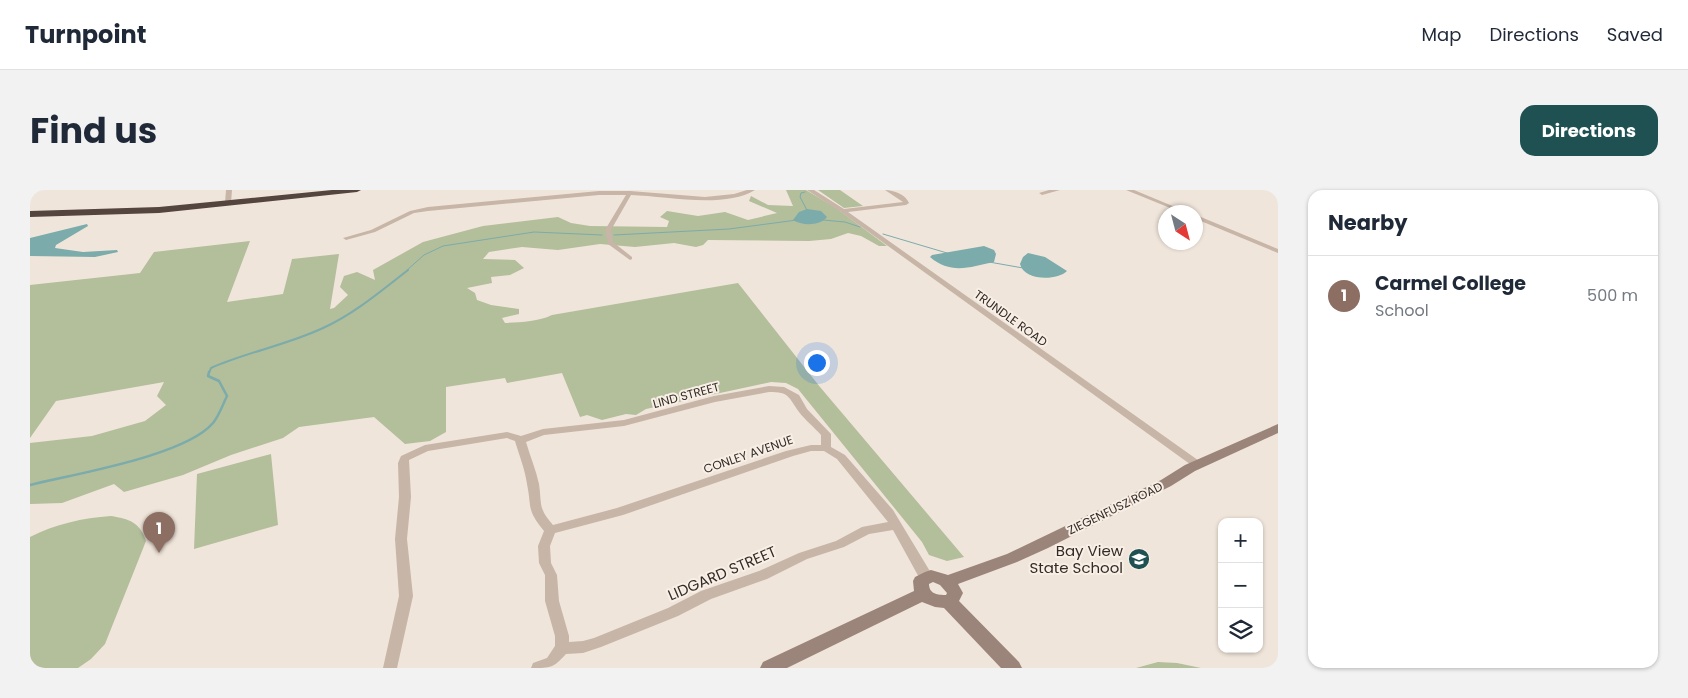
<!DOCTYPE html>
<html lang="en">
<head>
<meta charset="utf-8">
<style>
  :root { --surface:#fff; --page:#f2f2f3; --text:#1f2937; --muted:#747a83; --line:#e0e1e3; --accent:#1f5153 }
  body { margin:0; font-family:Poppins,sans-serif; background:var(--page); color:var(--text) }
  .controls { position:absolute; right:15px; bottom:15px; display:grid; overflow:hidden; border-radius:10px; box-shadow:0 1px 4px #0004 }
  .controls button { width:45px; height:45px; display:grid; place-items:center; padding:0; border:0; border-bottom:1px solid var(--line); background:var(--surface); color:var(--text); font:25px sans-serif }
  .compass { position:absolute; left:1128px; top:15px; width:45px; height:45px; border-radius:50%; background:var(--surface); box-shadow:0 1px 4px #0004; rotate:144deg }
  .you { position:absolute; left:786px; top:172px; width:18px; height:18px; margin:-12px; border:4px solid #fff; border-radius:50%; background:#1a73e8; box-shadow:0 0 0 8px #1a73e833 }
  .badge { display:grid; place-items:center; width:32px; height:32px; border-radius:50%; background:var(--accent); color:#fff; font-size:16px; font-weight:700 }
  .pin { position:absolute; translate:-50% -41px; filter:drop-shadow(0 1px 2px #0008) }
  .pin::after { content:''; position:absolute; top:26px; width:18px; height:15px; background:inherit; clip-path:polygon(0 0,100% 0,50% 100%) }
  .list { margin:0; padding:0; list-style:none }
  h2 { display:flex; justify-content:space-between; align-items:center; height:65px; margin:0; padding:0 20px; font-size:21px }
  h2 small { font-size:16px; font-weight:400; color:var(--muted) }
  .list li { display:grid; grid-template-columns:32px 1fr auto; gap:15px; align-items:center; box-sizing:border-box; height:80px; padding:0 20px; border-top:1px solid var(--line) }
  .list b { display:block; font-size:19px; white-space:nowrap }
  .list p { margin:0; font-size:16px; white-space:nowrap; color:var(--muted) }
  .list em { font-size:16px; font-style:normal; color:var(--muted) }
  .icon { flex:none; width:28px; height:28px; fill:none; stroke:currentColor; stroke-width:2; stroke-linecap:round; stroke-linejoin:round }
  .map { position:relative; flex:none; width:1248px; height:478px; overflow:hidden; border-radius:15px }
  header { display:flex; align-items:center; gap:30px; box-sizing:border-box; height:70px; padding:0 25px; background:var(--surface); border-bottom:1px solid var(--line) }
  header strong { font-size:24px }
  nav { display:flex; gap:28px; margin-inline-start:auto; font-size:18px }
  .intro { display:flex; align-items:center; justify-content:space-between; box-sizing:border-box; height:120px; padding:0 30px }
  h1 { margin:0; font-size:35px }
  .button { padding:12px 22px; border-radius:15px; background:var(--accent); color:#fff; font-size:18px; font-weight:700 }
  main { display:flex; gap:30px; padding:0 30px }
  aside { flex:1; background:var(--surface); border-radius:15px; box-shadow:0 1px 4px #0004 }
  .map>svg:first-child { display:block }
  .green { fill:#b3be9b }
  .water { fill:#7babab }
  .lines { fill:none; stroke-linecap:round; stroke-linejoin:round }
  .stream-far2 { stroke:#7babab; stroke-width:1 }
  .stream-far1 { stroke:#7babab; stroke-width:2 }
  .stream { stroke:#7babab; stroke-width:2.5 }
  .street { fill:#c7b5a7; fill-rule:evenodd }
  .secondary { fill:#9b8479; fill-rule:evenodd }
  .highway { fill:#55453f; fill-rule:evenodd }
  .labels { text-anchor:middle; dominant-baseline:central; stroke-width:4; stroke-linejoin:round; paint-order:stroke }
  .street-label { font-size:12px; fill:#342b27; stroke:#f8efe6 }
  .near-poi-label { font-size:15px; fill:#342b27; stroke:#f8efe6; text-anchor:end }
  .near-street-label { font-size:15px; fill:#342b27; stroke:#f8efe6 }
</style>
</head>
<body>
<header>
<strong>Turnpoint</strong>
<nav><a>Map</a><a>Directions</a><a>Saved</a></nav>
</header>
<div class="intro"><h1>Find us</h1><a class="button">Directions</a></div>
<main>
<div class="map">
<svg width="1248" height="478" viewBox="0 0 1248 478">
  <rect width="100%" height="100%" fill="#f0e5da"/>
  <path class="green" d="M 756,0 L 776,0 L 806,18 L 857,56 L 849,56 L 831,46 L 818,43 L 801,49 L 779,51 L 678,50 L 673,55 L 666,57 L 644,53 L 605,57 L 570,54 L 528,60 L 492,57 L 459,62 L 453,69 L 485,70 L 494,78 L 480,85 L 461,87 L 462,93 L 437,98 L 445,103 L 447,110 L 461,115 L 489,119 L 489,124 L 472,128 L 475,133 C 490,132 508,132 522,125 L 708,93 L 790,197 L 934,367 L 917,371 L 899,365 L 892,352 L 768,199 L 756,193 L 741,192 L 616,219 L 606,225 L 596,224 L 572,230 L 557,225 L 550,227 L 532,183 L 477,193 L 475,188 L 416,197 L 416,242 L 400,251 L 375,254 L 344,227 L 269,237 L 253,248 L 201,265 L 153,285 L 94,302 L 84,294 L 32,313 L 0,314 L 0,253 L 62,246 L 115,231 L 136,215 L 127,206 L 134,192 L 26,211 L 0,248 L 0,95 L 110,83 L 124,62 L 220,51 L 197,112 L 253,104 L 262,69 L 309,64 L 300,119 L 304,118 L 318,105 L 310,97 L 314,86 L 327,82 L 345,90 L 343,80 L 393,52 L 453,36 L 528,27 L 541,33 L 560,36 L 637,37 L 639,31 L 630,27 L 637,21 L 668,26 L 695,22 L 718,30 L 747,23 L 719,11 L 721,6 L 738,15 L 763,16 Z
    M 788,0 L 810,0 L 833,16 L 814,18 Z
    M 241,264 L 248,335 L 164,359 L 167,284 Z
    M 81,326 C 99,329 110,332 116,351 L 75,454 L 61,469 L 48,478 L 0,478 L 0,347 C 25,334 53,328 81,326 Z
    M 1128,472 L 1147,473 L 1171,478 L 1106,478 Z"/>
  <path class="water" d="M 777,19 L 791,21 L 797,27 C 790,36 772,36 763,30 L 769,22 Z
    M 57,34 L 58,36 L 26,55 L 25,58 L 53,62 L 87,60 L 88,62 L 65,67 L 0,66 L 0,48 Z
    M 954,56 L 964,60 L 966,64 L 964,72 C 940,77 921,85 900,67 L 902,65 Z
    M 998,63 L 1015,67 L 1037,81 C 1027,91 994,91 990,74 L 993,67 Z"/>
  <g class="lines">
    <path class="stream-far2" d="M 775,2 L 771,3 L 770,7 L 778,22
      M 793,30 L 815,32 L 830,37
      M 853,44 L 917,63
      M 584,45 L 699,39 L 767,30
      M 959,72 L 993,78
      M 376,81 L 394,65 L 413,56 L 504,42 L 572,45"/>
    <path class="stream-far1" d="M 179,183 L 181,178 C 217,162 257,155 293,138 C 324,124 351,101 378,80"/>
    <path class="stream" d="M 0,295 C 44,284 155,266 183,233 C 189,226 193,214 197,206 L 189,191 L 178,186 L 179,182"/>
    <path class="street" d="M 196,0 L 202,0 L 201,13 L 198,15 L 195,13 Z
      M 717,0 L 725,0 C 694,19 636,6 601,5 L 581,40 L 583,52 L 602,67 L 602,69 L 600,70 L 578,54 L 575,40 L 596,5 L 569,5 L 398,21 L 384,23 L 345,42 L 316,50 L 313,48 L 341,40 L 380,21 L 398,17 L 569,1 L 600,1 L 675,7 L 704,4 Z
      M 777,0 L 784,0 L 814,19 L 873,12 L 855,0 C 864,0 876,5 879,13 L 876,15 L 818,22 L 1172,273 L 1173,275 L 1172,277 L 1164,277 L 811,22 Z
      M 1019,0 L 1030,0 L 1012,5 L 1009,3 Z
      M 1096,0 L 1104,0 L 1157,22 L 1150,22 Z
      M 1166,25 L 1248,59 L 1248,63 L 1166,29 Z
      M 739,196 L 754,197 L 769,205 L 777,219 L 801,244 L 801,257 L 815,265 L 863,320 L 901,383 L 902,387 L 901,391 L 896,392 L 891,391 L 863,340 L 839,344 L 814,357 L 777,369 L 737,389 L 681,409 L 648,426 L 571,457 L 553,463 L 536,464 C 523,478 522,478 501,478 L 503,473 L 517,468 L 525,456 L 525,446 L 515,411 L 515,385 L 509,373 L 508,356 L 514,341 C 496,319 502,318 497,294 C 495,279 489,265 485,251 L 477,248 L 398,261 L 379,270 L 381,307 L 377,349 L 383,406 L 367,478 L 353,478 L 369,406 L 365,349 L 369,307 L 368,273 L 371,266 L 395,255 L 477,242 L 491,246 L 513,239 L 594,230 L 684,206 ZM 739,202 C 760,202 758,207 769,222 C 775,230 784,237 791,245 L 791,255 L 781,255 L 756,261 L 587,318 L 523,335 C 508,318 512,315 509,294 C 506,280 500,266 496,252 L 514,245 L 594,236 L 685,212 ZM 781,261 L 794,261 L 807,269 L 858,332 L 832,337 L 806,351 L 769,363 L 729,381 L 671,401 L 638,418 L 564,448 L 553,451 L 539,452 L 539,446 L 529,411 L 527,385 L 521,373 L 520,356 L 525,343 L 593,325 L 763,266 Z"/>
    <path class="secondary" d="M 1248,234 L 1248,243 L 1165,281 L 1141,296 L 1018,358 L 987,372 L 928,394 L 933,403 L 929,411 L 989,472 L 992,478 L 971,478 L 914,418 L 905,417 L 892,412 L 757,478 L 730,478 L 733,472 L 884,401 L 883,391 L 885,387 L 895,382 L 901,380 L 918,385 L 977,364 L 1131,290 L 1155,275 ZM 903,392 L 910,395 L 917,403 L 916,405 C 908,405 899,404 899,394 Z"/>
    <path class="highway" d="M 302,0 L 331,0 L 327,2 L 129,23 L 0,27 L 0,21 L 129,17 Z"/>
  </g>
  <defs>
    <g id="school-disc" transform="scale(1.125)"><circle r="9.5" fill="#1f5153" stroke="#f8efe6"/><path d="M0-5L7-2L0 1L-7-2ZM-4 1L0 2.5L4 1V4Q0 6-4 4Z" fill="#fff"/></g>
  </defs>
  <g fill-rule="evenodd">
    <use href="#school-disc" x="1109" y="369"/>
  </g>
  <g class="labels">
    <g class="street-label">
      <text transform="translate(981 128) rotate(36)">TRUNDLE ROAD</text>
      <text transform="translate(656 205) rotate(-15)">LIND STREET</text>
      <text transform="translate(718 264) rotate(-19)">CONLEY AVENUE</text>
      <text transform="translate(1085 318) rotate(-26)">ZIEGENFUSZ ROAD</text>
    </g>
    <g class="near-poi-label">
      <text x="1093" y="360">Bay View<tspan x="1093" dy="17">State School</tspan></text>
    </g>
    <g class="near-street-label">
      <text transform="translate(692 383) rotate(-23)">LIDGARD STREET</text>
    </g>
  </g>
</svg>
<div class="controls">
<button>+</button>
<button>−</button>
<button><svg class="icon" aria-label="layers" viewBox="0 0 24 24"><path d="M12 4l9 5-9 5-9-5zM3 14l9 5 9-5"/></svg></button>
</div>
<svg class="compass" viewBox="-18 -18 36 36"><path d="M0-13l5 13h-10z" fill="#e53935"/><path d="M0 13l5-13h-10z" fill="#747a83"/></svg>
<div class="you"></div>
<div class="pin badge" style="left:129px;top:363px;background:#8d6e63">1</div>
</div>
<aside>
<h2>Nearby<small></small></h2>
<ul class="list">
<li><span class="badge" style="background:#8d6e63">1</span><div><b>Carmel College</b><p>School</p></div><em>500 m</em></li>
</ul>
</aside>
</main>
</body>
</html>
